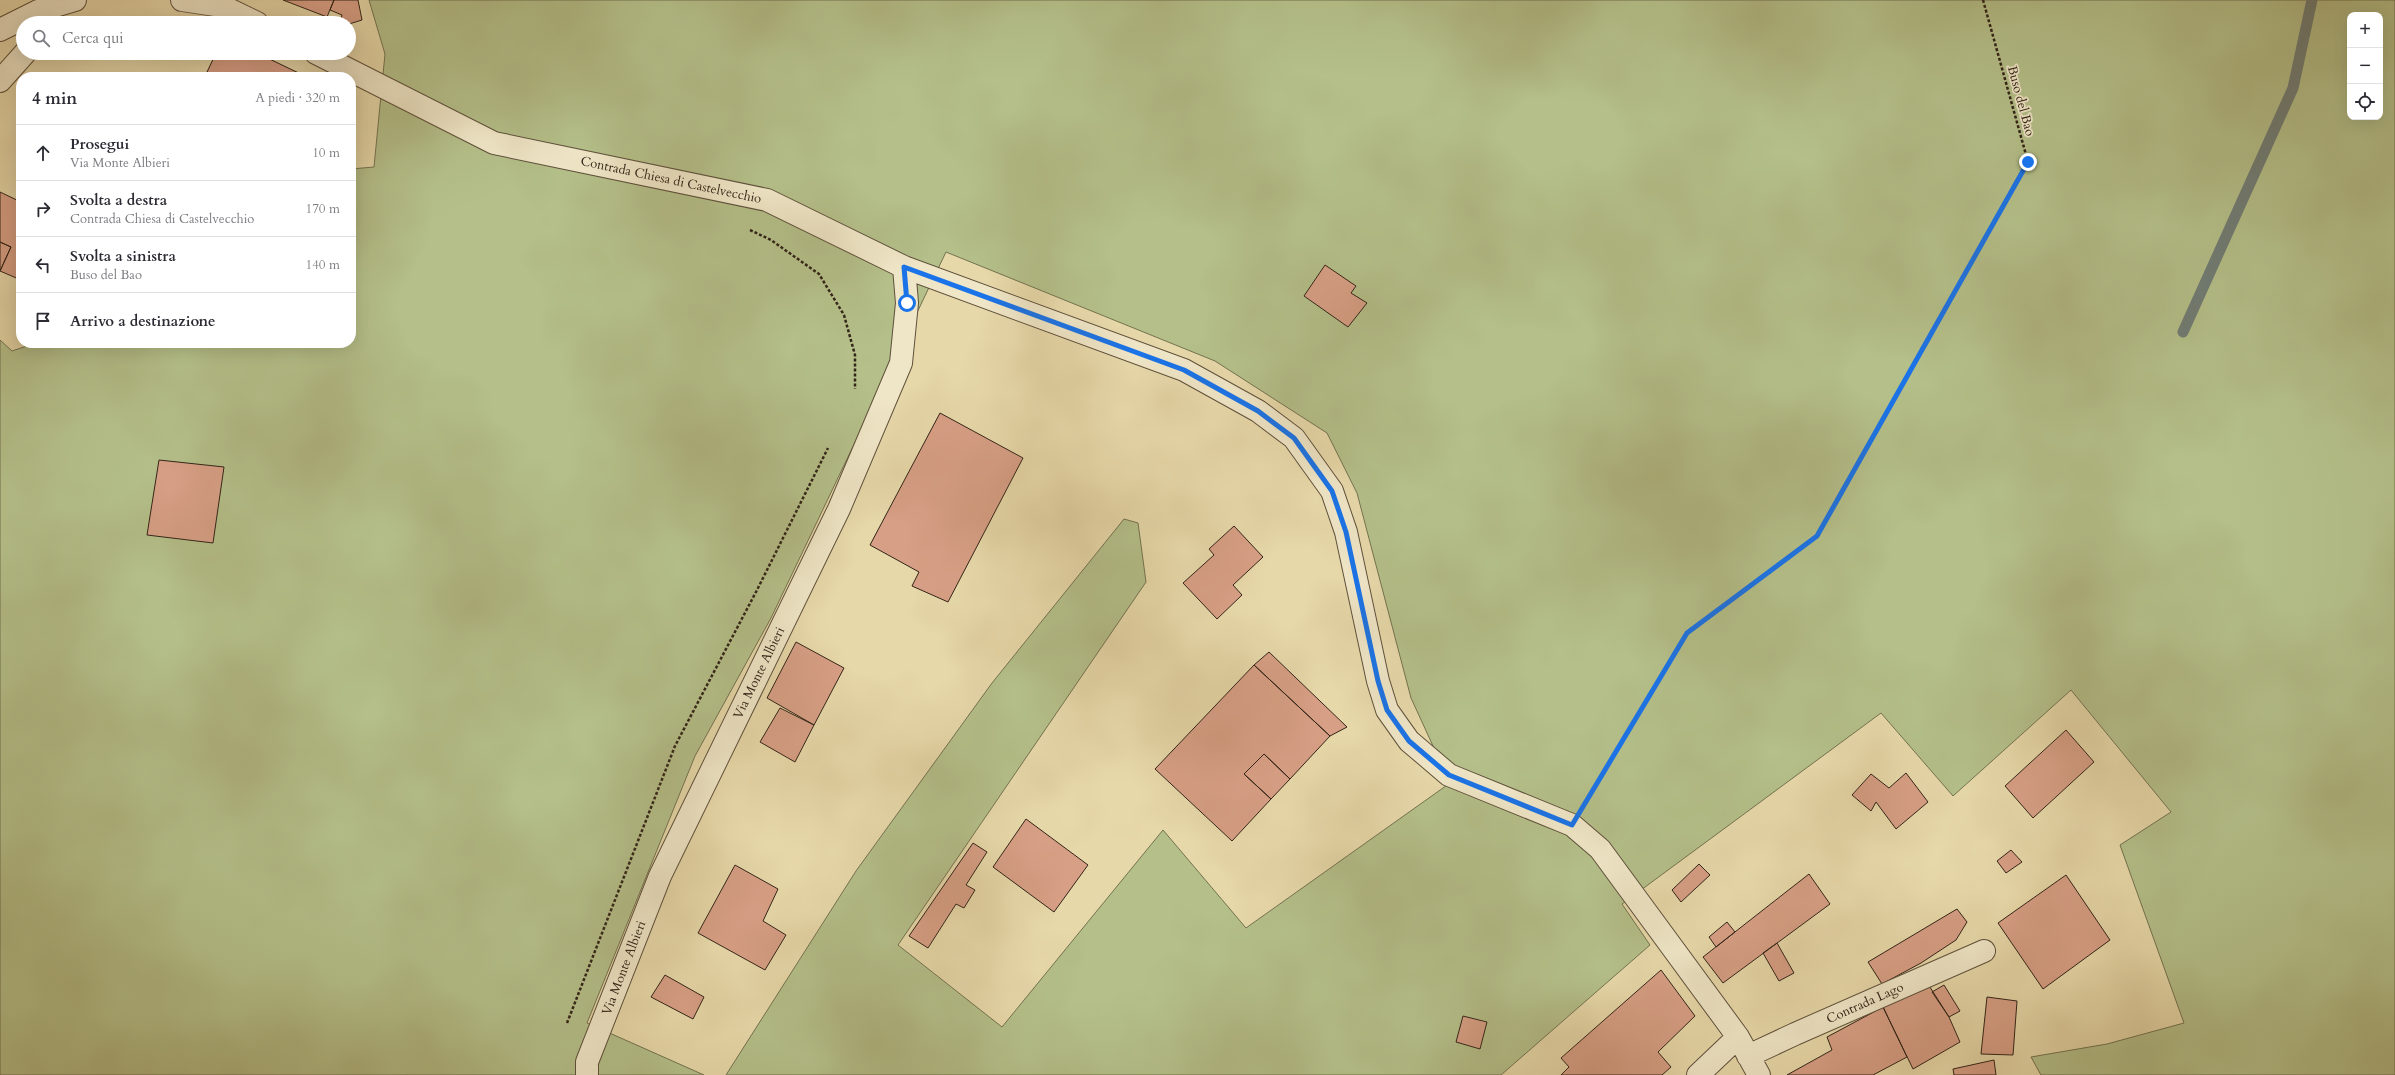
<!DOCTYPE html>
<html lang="it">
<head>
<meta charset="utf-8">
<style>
  :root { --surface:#fff; --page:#f7f7f7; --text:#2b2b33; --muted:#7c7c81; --line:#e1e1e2 }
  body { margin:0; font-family:Cardo,serif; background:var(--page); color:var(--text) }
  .controls { position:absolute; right:12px; top:12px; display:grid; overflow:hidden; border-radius:8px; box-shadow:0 4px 16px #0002 }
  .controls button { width:36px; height:36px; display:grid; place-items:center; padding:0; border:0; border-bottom:1px solid var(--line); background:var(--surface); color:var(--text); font:20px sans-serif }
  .stop { position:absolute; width:12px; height:12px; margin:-9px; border:3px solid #1a73e8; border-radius:50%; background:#fff }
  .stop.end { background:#1a73e8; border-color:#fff; box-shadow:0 1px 4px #0008 }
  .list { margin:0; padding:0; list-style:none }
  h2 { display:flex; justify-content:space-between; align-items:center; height:52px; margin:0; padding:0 16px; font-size:17px }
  h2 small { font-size:13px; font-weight:400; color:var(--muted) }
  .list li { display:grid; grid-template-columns:26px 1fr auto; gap:12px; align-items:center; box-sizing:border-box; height:56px; padding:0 16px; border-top:1px solid var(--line) }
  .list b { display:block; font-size:15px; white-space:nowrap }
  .list p { margin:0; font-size:13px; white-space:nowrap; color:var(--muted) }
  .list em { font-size:13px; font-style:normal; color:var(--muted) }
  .icon { flex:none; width:22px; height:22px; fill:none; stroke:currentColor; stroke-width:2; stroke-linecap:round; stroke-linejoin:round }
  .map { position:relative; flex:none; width:2395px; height:1075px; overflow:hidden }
  .search { position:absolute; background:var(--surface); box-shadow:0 4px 16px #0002; left:16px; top:16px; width:340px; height:44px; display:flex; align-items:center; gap:10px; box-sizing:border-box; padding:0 14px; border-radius:22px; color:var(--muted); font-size:15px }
  .panel { position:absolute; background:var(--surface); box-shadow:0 4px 16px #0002; left:16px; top:72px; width:340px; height:276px; border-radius:16px }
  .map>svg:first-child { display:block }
  .green { fill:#b4bf89; stroke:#737250; fill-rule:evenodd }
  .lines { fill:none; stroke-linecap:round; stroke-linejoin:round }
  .stream { stroke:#707d75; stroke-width:11 }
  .building { fill:#d79f85; stroke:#322418 }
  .minor-casing { stroke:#5f513c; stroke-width:24 }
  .path { stroke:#322418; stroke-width:2.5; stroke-dasharray:3 2; stroke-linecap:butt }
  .minor { stroke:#efe6c7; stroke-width:22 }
  .route { stroke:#1a73e8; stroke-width:5 }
  .labels { text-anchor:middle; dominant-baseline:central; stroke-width:3.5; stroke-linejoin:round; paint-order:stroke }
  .street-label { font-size:13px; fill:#322418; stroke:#efe6c7 }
</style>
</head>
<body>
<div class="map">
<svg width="2395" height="1075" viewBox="0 0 2395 1075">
  <rect width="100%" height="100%" fill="#e7d8a9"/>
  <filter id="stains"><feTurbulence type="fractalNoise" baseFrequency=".005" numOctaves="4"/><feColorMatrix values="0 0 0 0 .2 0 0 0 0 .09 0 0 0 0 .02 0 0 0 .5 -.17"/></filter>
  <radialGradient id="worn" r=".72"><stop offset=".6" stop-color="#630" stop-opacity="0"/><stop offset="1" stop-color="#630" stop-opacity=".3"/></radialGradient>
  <path class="green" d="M 369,0 L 2395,0 L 2395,1075 L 2041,1075 L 2031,1057 L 2107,1044 L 2184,1023 L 2120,845 L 2171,812 L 2071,690 L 1953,796 L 1881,713 L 1622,904 L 1650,945 L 1501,1075 L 726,1075 L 856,871 L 992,683 L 1124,519 L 1138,523 L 1146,582 L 898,945 L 1002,1027 L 1163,830 L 1246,928 L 1450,783 L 1411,698 L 1357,493 L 1327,433 L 1215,361 L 946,252 L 771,618 L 695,756 L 587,1023 L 704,1075 L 0,1075 L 0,340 L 12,351 L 36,343 L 351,343 L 351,169 L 374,167 L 385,54 ZM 2350,15 L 2380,15 L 2380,117 L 2350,117 Z"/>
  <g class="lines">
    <path class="stream" d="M 2183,332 L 2293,88 L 2312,0"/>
  </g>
  <path class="building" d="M 283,0 L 334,0 L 327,17 Z
    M 334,0 L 358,0 L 362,20 L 349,24 L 340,23 L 342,15 L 330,10 Z
    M 216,53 L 257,53 L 307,77 L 217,77 L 207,72 Z
    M 0,192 L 21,202 L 21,224 L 17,231 L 21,233 L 21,280 L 0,271 L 11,247 L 0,242 Z
    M 21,224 L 21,233 L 17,231 Z
    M 0,242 L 11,247 L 0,271 Z
    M 1325,265 L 1356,286 L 1351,293 L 1367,303 L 1348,327 L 1304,296 Z
    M 940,413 L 1023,458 L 948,602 L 912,586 L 919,572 L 870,545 Z
    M 159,460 L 224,467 L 213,543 L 147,535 Z
    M 1234,526 L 1263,557 L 1233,585 L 1242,595 L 1217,619 L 1183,583 L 1214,555 L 1209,549 Z
    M 796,642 L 844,668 L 814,725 L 767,698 Z
    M 1269,652 L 1347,727 L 1330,736 L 1254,665 Z
    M 1254,665 L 1330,736 L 1290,779 L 1264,754 L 1244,774 L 1271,799 L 1232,841 L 1155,769 Z
    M 780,708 L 814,725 L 795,762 L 760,742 Z
    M 2066,730 L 2094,762 L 2033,818 L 2005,786 Z
    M 1264,754 L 1290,779 L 1271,799 L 1244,774 Z
    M 1906,773 L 1928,802 L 1896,829 L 1876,802 L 1871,811 L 1852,795 L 1871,774 L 1889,788 Z
    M 1026,819 L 1088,865 L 1054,912 L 993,867 Z
    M 973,843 L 987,852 L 966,885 L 975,890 L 964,908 L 956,904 L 928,948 L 909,936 Z
    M 2011,850 L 2022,862 L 2006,873 L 1997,861 Z
    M 1699,864 L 1710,875 L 1681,902 L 1672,890 Z
    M 735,865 L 778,889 L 763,921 L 786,935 L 765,970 L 698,933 Z
    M 1809,874 L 1830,904 L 1723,983 L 1703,957 Z
    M 2066,875 L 2110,940 L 2043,989 L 1998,923 Z
    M 1957,909 L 1967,922 L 1956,940 L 1921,963 L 1882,984 L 1868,962 Z
    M 1727,922 L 1735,932 L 1716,947 L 1709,937 Z
    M 1777,943 L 1794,973 L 1779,981 L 1763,953 Z
    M 1661,970 L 1695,1016 L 1658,1052 L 1671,1067 L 1662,1075 L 1561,1075 L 1569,1067 L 1561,1058 Z
    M 665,975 L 704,997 L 693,1019 L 651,997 Z
    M 1928,984 L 1949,1017 L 1960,1042 L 1913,1069 L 1883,1007 Z
    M 1944,985 L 1960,1011 L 1949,1017 L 1932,992 Z
    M 1987,997 L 2017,1001 L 2013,1055 L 1981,1054 Z
    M 1883,1007 L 1907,1057 L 1873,1075 L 1787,1075 L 1832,1050 L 1827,1037 Z
    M 1463,1016 L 1487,1022 L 1480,1049 L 1456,1042 Z
    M 1994,1060 L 1996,1075 L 1954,1075 L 1953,1069 Z"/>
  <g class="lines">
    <g class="minor-casing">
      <path id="minor" d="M 182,0 L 222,6 L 257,23
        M 0,30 L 38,11 L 75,0
        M 316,53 L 494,143 L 767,200 L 904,267 L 1184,370 L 1258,411 L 1294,438 L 1332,491 L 1346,532 L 1378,681 L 1387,710 L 1409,741 L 1449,775 L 1572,825 L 1600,849 L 1738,1037 L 1759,1075
        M 0,81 L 25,53
        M 1748,1056 L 1795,1034 L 1984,951
        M 587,1075 L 587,1062 L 660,876 L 839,509 L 901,363 L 907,303 L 904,267
        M 1698,1075 L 1738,1037"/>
    </g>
    <path class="path" d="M 750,230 L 771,240 L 819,274 L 844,315 L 855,355 L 855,389
      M 1588,799 L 1687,633 L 1817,536 L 2028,162 L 1983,0
      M 567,1023 L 675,746 L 757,590 L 828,448"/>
    <use href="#minor" class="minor"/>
  </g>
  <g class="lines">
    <path class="route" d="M 907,303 L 904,267 L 1184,370 L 1258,411 L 1294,438 L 1332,491 L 1346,532 L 1378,681 L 1387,710 L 1409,741 L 1449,775 L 1572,825 L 1687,633 L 1817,536 L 2028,162"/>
  </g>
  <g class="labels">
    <g class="street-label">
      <text transform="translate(2021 101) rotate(75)">Buso del Bao</text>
      <text transform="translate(671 180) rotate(12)">Contrada Chiesa di Castelvecchio</text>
      <text transform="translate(759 673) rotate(-64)">Via Monte Albieri</text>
      <text transform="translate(624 968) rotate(-69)">Via Monte Albieri</text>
      <text transform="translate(1865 1003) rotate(-24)">Contrada Lago</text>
    </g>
  </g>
  <rect width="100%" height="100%" filter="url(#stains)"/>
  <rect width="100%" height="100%" fill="url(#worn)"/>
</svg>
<div class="controls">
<button>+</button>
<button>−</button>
<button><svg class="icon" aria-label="locate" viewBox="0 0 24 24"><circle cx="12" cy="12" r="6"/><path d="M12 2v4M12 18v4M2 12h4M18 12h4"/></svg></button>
</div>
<div class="stop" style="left:907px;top:303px"></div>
<div class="stop end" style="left:2028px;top:162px"></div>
<div class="search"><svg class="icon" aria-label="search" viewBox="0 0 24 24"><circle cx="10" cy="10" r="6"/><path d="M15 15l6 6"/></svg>Cerca qui</div>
<section class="panel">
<h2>4 min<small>A piedi · 320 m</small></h2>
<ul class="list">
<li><svg class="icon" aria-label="ahead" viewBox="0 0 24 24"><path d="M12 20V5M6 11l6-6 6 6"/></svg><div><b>Prosegui</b><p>Via Monte Albieri</p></div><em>10 m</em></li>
<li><svg class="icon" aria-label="right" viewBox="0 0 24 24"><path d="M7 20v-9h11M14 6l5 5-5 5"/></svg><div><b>Svolta a destra</b><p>Contrada Chiesa di Castelvecchio</p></div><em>170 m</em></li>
<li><svg class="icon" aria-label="left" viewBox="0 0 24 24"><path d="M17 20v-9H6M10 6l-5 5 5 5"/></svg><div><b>Svolta a sinistra</b><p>Buso del Bao</p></div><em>140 m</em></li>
<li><svg class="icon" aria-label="arrive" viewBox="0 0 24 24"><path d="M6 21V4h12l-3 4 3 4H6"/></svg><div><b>Arrivo a destinazione</b></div></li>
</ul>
</section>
</div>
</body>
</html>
